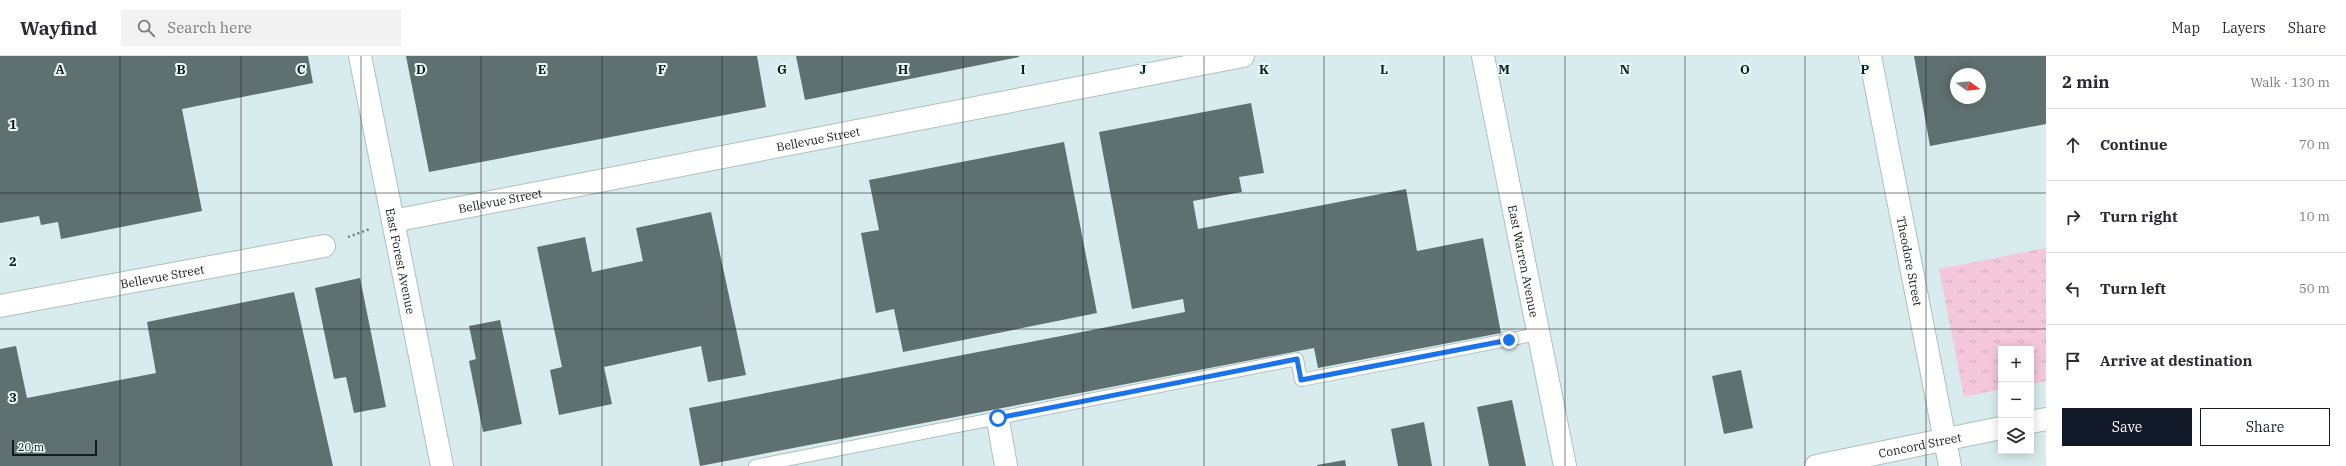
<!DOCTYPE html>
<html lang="en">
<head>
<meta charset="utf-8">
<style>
  :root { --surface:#fff; --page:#f2f2f3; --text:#2b2b33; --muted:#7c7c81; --line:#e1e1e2; --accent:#111827 }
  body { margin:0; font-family:"IBM Plex Serif",serif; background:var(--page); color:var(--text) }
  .controls { position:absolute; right:12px; bottom:12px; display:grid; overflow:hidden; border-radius:0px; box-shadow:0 2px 10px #0003 }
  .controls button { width:36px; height:36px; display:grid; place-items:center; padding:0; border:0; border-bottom:1px solid var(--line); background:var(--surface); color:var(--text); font:20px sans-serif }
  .compass { position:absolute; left:1950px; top:12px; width:36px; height:36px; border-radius:50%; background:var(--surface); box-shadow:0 2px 10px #0003; rotate:105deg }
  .scale { position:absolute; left:12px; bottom:10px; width:85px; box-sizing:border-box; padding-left:4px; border:2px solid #141b1b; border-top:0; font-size:11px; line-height:14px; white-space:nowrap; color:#141b1b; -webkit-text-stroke:3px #e7fafa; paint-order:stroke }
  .stop { position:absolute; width:12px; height:12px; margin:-9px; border:3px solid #1a73e8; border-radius:50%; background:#fff }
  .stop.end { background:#1a73e8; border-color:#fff; box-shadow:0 1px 4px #0008 }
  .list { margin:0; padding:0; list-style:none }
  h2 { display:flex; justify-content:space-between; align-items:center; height:52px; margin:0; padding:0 16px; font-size:17px }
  h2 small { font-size:13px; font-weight:400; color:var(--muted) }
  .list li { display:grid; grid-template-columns:26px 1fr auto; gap:12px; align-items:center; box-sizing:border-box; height:72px; padding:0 16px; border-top:1px solid var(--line) }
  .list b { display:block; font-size:15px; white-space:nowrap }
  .list em { font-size:13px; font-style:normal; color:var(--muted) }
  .actions { display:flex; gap:8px; padding:12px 16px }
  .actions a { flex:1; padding:9px 0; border:1px solid var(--accent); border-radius:0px; text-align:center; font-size:14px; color:var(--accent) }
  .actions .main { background:var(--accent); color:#fff }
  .icon { flex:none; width:22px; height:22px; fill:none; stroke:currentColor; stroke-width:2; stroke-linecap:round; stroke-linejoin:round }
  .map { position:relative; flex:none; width:2046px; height:410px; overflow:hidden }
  header { display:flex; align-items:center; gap:24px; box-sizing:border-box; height:56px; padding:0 20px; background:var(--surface); border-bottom:1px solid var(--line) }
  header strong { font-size:19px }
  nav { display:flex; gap:22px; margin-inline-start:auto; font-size:14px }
  .search { width:280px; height:36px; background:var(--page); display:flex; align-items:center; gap:10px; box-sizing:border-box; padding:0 14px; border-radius:0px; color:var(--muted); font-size:15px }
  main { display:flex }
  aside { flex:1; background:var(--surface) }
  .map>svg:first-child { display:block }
  .grass { fill:url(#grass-tufts) }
  .building { fill:#5f7070; fill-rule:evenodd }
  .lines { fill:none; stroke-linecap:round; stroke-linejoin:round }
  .service-casing { stroke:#adbfc0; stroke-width:14 }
  .minor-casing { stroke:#adbfc0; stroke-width:24 }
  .secondary-casing { stroke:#adbfc0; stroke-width:24 }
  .path { stroke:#707d7d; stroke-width:2.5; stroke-dasharray:2 3; stroke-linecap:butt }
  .service { stroke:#fff; stroke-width:12 }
  .minor { stroke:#fff; stroke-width:22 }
  .secondary { stroke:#fff; stroke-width:22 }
  .route { stroke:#1a73e8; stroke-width:5 }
  .grid { fill:none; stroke:#141b1b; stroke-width:1; stroke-opacity:0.55 }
  .labels { text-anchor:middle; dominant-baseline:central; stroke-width:4; stroke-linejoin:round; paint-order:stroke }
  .street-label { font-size:12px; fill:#141b1b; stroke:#e7fafa }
  .grid-label { font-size:13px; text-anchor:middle; font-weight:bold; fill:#141b1b; stroke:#e7fafa; stroke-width:4; stroke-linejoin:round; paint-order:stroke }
</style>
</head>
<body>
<header>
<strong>Wayfind</strong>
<div class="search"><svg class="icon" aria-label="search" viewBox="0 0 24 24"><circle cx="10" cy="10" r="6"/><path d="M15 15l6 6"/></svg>Search here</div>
<nav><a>Map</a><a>Layers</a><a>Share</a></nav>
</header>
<main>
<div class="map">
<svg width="2046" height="410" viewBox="0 0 2046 410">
  <defs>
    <pattern id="grass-tufts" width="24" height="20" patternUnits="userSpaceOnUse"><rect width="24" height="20" fill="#f5c7da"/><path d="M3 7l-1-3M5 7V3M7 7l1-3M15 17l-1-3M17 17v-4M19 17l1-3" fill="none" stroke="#d1aaba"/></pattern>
  </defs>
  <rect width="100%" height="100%" fill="#d9eced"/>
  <path class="grass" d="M 2046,192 L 2046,325 L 2031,328 L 2031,293 L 2001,293 L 2001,333 L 1964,341 L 1939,213 Z"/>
  <path class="building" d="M 0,0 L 308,0 L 313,27 L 182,53 L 202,155 L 61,183 L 58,166 L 41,169 L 39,160 L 0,167 Z
    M 406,0 L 757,0 L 766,51 L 429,116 Z
    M 796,0 L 1019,0 L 1019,1 L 805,44 Z
    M 1914,0 L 2046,0 L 2046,68 L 1930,90 ZM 1956,18 L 1980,18 L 1980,42 L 1956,42 Z
    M 1251,47 L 1264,117 L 1239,121 L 1242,136 L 1193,145 L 1198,173 L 1406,133 L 1417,195 L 1483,182 L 1501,277 L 1318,312 L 1314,292 L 700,410 L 689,352 L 1185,256 L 1183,243 L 1132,253 L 1099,76 Z
    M 1064,86 L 1097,257 L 903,296 L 894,253 L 876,257 L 861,177 L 879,174 L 869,124 Z
    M 711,156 L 746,319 L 708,326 L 701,290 L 604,311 L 612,348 L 559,359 L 550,314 L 562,311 L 537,191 L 585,181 L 592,216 L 643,205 L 636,172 Z
    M 360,222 L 386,351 L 354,357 L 346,321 L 334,323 L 315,232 Z
    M 294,236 L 333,410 L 0,410 L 0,293 L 16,290 L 27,342 L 156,317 L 147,266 Z
    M 500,264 L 522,368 L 483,376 L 469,305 L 476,303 L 469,270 Z
    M 1741,314 L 1753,372 L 1724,378 L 1712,320 Z
    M 1512,344 L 1526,410 L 1489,410 L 1477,351 Z
    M 1424,366 L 1432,410 L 1398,410 L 1391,373 Z
    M 1345,404 L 1346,410 L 1317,410 L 1317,409 Z"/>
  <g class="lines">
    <g class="service-casing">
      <path id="service" d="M 755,410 L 1297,303 L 1301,324 L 1538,278"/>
    </g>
    <g class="minor-casing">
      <g id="minor">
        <path id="s1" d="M 1870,0 L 1950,410"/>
        <path id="s2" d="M 393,165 L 1243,0"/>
        <path id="s3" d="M 0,250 L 324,190"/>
        <path d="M 2031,366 L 2046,363"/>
        <path d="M 999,370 L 1006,410"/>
        <path id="s4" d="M 1816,410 L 2001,372"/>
      </g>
    </g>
    <g class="secondary-casing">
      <g id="secondary">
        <path id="s5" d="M 360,0 L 442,410"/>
        <path id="s6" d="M 1483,0 L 1565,410"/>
      </g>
    </g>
    <path class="path" d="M 348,181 L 370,173"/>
    <use href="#service" class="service"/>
    <use href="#minor" class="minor"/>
    <use href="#secondary" class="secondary"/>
  </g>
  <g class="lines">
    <path class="route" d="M 998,362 L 1297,303 L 1301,324 L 1509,284"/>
  </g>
  <path class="grid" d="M 120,0 L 120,410M 241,0 L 241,410M 361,0 L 361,410M 481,0 L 481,410M 602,0 L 602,410M 722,0 L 722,410M 842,0 L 842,410M 963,0 L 963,410M 1083,0 L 1083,410M 1204,0 L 1204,410M 1324,0 L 1324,410M 1444,0 L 1444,410M 1565,0 L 1565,410M 1685,0 L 1685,410M 1805,0 L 1805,410M 1926,0 L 1926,410M 0,137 L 2046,137M 0,273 L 2046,273"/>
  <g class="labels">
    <g class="street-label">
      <text stroke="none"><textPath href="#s2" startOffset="433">Bellevue Street</textPath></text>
      <text stroke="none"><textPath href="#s2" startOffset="109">Bellevue Street</textPath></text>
      <text stroke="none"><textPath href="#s5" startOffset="209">East Forest Avenue</textPath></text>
      <text stroke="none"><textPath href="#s6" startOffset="209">East Warren Avenue</textPath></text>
      <text stroke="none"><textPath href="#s1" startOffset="209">Theodore Street</textPath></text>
      <text stroke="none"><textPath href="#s3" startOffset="165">Bellevue Street</textPath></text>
      <text stroke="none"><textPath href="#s4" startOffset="106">Concord Street</textPath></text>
    </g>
  </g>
  <g class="grid-label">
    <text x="60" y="18">A</text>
    <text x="181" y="18">B</text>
    <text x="301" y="18">C</text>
    <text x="421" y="18">D</text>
    <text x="542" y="18">E</text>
    <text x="662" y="18">F</text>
    <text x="782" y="18">G</text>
    <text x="903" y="18">H</text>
    <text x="1023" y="18">I</text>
    <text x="1143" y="18">J</text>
    <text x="1264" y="18">K</text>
    <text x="1384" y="18">L</text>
    <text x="1504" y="18">M</text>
    <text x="1625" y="18">N</text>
    <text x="1745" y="18">O</text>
    <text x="1865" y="18">P</text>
    <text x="13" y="73">1</text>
    <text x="13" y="210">2</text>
    <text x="13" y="346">3</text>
  </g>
</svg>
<div class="controls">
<button>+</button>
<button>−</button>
<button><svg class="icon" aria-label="layers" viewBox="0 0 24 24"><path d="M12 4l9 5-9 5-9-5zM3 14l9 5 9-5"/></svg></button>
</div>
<svg class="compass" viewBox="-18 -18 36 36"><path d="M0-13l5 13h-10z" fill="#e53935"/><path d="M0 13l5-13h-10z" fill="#7c7c81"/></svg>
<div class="scale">20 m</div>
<div class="stop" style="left:998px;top:362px"></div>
<div class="stop end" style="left:1509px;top:284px"></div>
</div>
<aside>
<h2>2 min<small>Walk · 130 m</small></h2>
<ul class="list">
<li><svg class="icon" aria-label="ahead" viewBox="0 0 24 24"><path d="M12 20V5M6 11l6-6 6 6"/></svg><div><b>Continue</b></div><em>70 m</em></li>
<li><svg class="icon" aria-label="right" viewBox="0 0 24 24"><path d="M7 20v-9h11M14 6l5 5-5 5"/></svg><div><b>Turn right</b></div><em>10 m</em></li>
<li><svg class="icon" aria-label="left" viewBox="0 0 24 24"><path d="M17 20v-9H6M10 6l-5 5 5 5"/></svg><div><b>Turn left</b></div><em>50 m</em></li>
<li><svg class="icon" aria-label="arrive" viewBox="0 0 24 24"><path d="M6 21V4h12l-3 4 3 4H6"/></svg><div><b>Arrive at destination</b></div></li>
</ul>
<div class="actions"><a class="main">Save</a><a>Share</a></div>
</aside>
</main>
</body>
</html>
